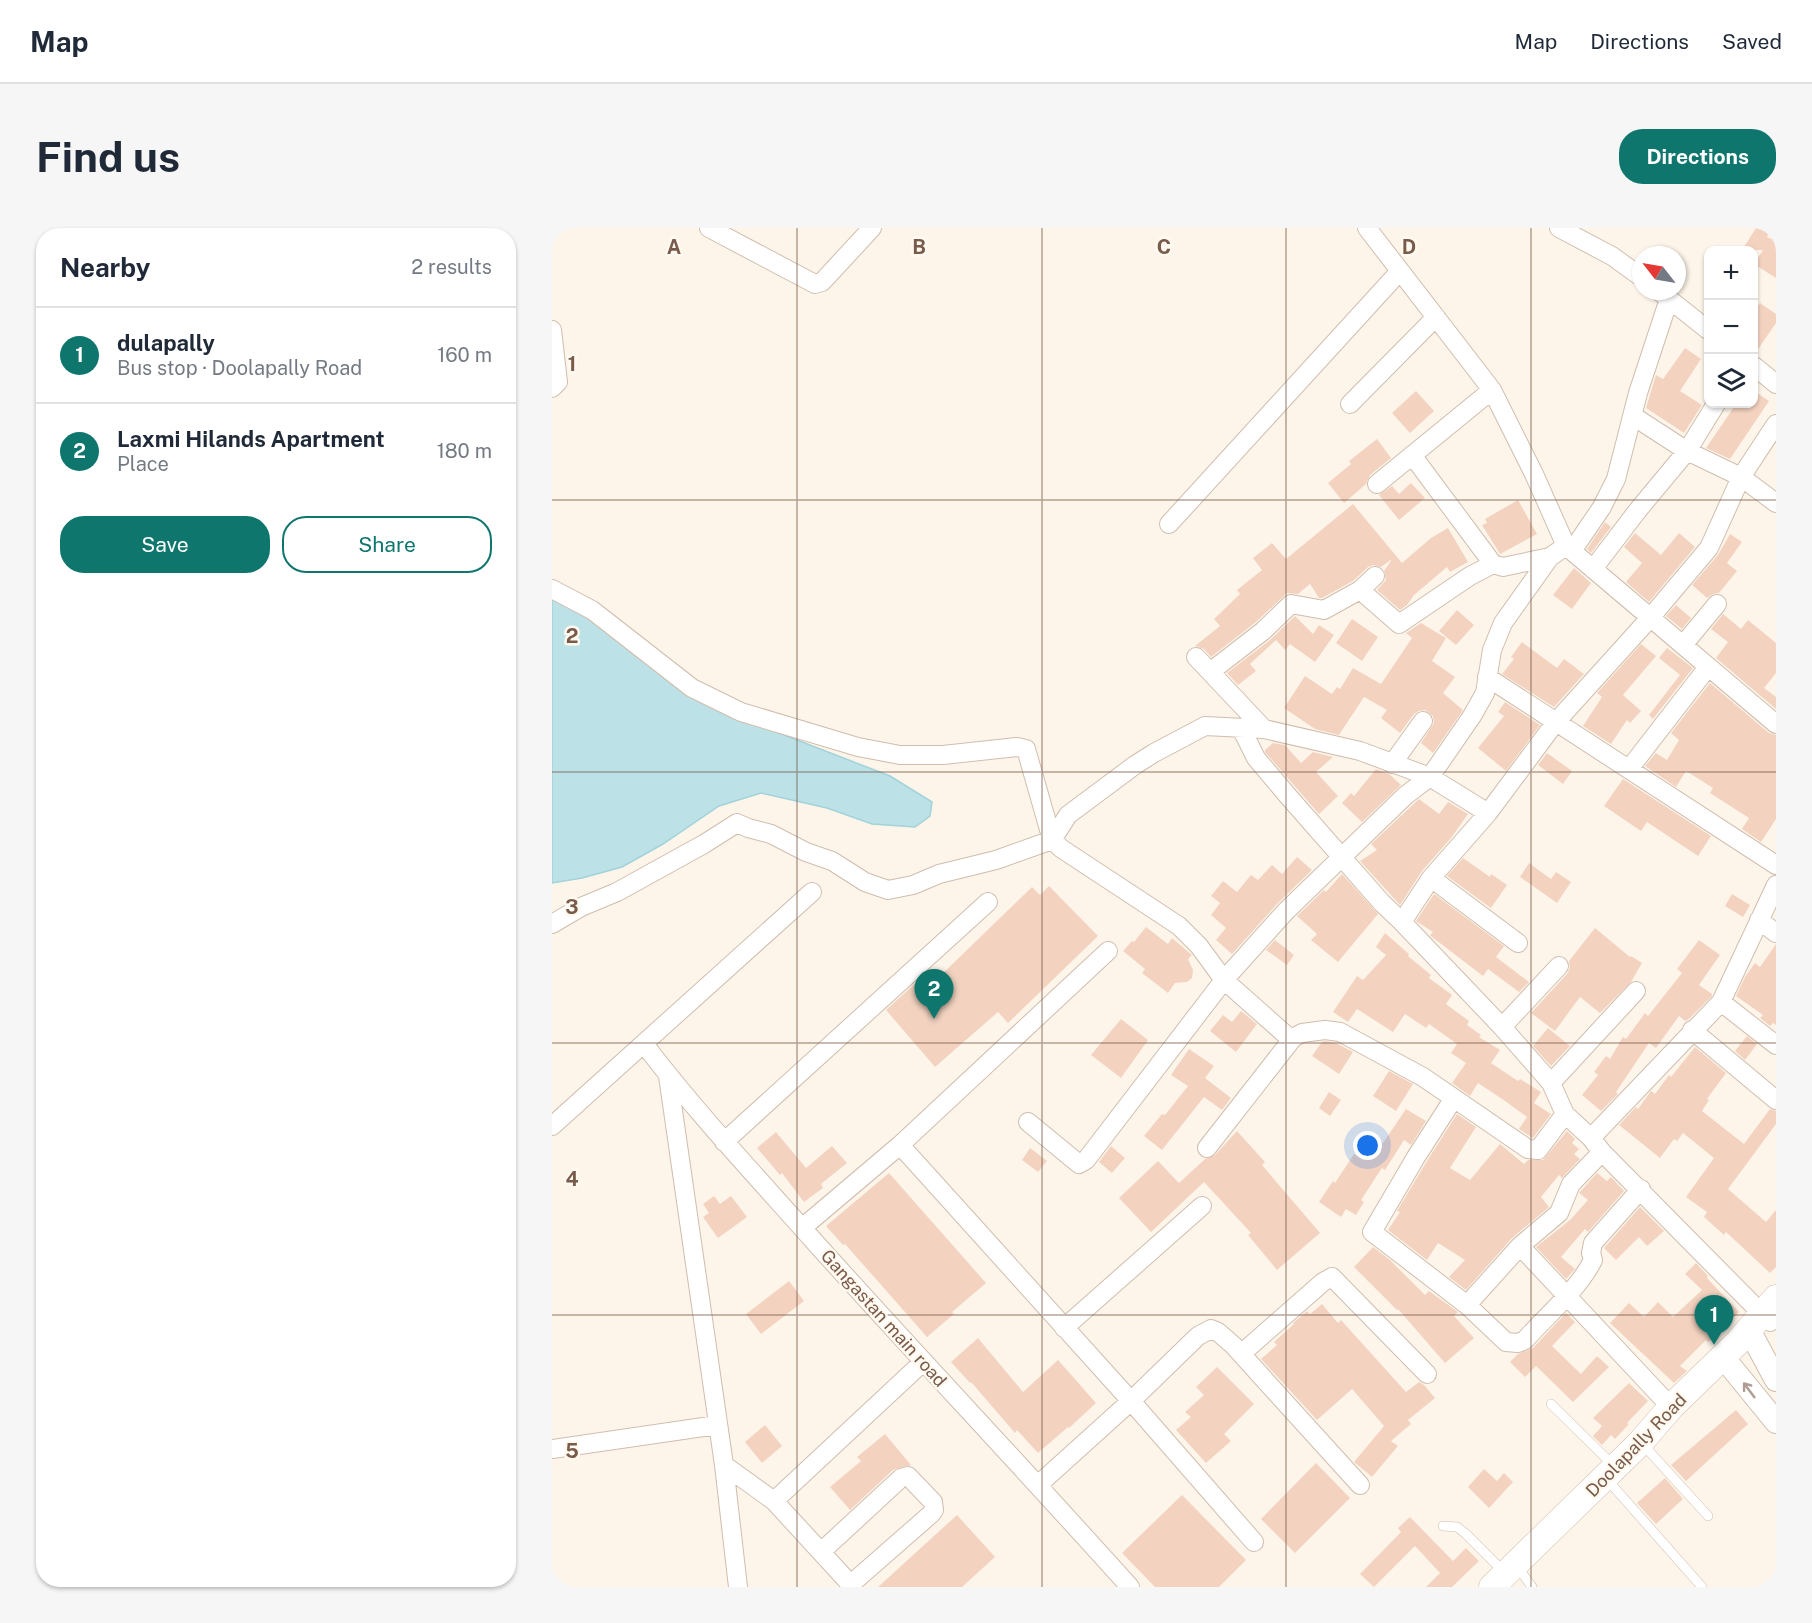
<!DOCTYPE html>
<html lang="en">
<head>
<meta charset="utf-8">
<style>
  :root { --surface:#fff; --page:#f6f6f7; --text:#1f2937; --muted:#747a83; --line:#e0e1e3; --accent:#0f766e }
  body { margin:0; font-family:"Public Sans",sans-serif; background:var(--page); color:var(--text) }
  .controls { position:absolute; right:18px; top:18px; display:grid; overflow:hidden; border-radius:12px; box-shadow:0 2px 4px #0004 }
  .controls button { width:54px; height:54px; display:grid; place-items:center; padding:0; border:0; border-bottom:2px solid var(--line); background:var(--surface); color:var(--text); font:30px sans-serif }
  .compass { position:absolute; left:1080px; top:18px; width:54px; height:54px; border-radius:50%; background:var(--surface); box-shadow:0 2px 4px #0004; rotate:301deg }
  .you { position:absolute; left:816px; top:918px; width:21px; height:21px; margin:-15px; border:4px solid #fff; border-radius:50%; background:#1a73e8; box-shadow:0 0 0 9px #1a73e833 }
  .badge { display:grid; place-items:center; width:39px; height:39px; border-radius:50%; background:var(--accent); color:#fff; font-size:20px; font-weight:700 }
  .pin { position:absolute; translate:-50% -50px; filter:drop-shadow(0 2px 3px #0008) }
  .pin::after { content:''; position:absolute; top:32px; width:21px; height:18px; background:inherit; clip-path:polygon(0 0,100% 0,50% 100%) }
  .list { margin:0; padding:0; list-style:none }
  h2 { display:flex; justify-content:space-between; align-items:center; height:78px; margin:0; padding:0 24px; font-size:26px }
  h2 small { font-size:20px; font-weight:400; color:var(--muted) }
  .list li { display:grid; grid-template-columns:39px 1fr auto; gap:18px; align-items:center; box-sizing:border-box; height:96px; padding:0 24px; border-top:2px solid var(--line) }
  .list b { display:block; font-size:22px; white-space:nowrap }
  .list p { margin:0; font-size:20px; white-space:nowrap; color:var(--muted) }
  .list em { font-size:20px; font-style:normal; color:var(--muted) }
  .actions { display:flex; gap:12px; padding:18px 24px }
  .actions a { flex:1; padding:14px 0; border:2px solid var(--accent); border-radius:24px; text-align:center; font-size:21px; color:var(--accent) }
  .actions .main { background:var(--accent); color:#fff }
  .icon { flex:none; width:33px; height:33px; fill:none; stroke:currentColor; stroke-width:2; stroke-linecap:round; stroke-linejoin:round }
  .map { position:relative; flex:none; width:1224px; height:1359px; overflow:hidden; border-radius:24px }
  header { display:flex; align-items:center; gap:36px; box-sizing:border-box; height:84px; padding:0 30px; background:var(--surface); border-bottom:2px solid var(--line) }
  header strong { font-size:28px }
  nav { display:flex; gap:33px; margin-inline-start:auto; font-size:21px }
  .intro { display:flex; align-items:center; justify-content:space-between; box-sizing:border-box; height:144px; padding:0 36px }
  h1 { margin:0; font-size:42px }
  .button { padding:15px 27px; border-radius:24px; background:var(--accent); color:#fff; font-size:21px; font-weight:700 }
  main { display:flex; gap:36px; padding:0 36px }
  aside { flex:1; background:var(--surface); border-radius:24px; box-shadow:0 2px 4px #0004 }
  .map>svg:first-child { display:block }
  .water { fill:#bce2e8; stroke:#a2d2da; stroke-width:1.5 }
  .building { fill:#f3d3c0 }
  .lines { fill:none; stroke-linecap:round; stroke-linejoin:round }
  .service-casing { stroke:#d0bdad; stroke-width:10 }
  .minor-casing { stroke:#d0bdad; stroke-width:20 }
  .tertiary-casing { stroke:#d0bdad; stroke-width:24 }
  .secondary-casing { stroke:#d6bfad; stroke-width:27 }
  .service { stroke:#fff; stroke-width:9 }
  .minor { stroke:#fff; stroke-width:18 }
  .tertiary { stroke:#fff; stroke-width:22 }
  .secondary { stroke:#fff; stroke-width:26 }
  .oneway { stroke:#af9d93 }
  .grid { fill:none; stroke:#795b4b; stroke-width:1.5; stroke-opacity:0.55 }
  .labels { text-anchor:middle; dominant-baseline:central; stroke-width:5; stroke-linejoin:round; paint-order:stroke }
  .street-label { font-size:18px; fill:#795b4b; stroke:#fff9f0 }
  .grid-label { font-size:20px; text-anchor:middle; font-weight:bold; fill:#795b4b; stroke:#fff9f0; stroke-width:5; stroke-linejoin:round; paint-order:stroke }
</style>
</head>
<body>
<header>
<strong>Map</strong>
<nav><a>Map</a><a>Directions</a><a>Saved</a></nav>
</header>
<div class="intro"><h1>Find us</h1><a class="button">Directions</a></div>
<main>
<aside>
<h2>Nearby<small>2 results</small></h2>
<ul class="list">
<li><span class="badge">1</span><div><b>dulapally</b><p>Bus stop · Doolapally Road</p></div><em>160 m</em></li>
<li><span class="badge">2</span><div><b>Laxmi Hilands Apartment</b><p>Place</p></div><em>180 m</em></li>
</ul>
<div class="actions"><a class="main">Save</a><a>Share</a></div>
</aside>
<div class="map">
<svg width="1224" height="1359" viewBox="0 0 1224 1359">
  <rect width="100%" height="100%" fill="#fdf5e9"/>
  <path class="water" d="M 0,366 L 214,500 L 338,548 L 380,574 L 378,588 L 363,599 L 320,596 L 275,580 L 209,565 L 167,578 L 111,616 L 70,639 L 30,650 L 0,655 Z"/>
  <path class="building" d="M 1204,0 L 1208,0 L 1217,5 L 1215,9 L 1219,11 L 1224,3 L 1224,50 L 1202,36 L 1211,22 L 1190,22 Z
    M 1208,75 L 1224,86 L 1224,95 L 1202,127 L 1202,85 Z
    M 1133,120 L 1149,131 L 1128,163 L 1150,177 L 1132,205 L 1094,180 L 1104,147 L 1111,151 Z
    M 864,163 L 882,183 L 858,205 L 840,185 Z
    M 1202,163 L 1217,173 L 1178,231 L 1154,220 L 1184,176 L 1202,176 Z
    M 825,211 L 839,230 L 818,247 L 814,256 L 792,275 L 776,255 L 799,236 L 797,233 Z
    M 859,255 L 873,270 L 847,292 L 827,267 L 840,258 L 847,266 Z
    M 966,272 L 985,306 L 948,326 L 930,297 L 935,295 L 933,291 Z
    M 801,276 L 850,335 L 879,310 L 896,300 L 916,334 L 898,344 L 895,339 L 862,367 L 855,377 L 848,382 L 825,362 L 834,352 L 832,343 L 840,331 L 829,339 L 821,337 L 816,339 L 801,353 L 770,370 L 767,370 L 758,356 L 746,366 L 735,365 L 704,394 L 659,429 L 652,421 L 643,418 L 668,398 L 662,391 L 688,366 L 685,362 L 710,342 L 701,330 L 720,315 L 734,331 Z
    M 1053,294 L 1059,299 L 1039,325 L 1035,321 Z
    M 1083,305 L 1109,327 L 1127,305 L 1143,319 L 1097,374 L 1074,354 L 1090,335 L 1072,319 Z
    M 1178,306 L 1190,314 L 1175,335 L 1185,343 L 1167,365 L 1161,366 L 1155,370 L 1140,357 L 1166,327 Z
    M 1022,340 L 1039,355 L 1020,381 L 1001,367 Z
    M 1124,377 L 1139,390 L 1130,401 L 1114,388 Z
    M 905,382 L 922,397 L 904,417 L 887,403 Z
    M 1171,386 L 1189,401 L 1196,392 L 1224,415 L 1224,445 L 1212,460 L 1224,469 L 1224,481 L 1164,430 L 1176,414 L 1159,401 Z
    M 743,388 L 761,406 L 767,397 L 782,407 L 763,434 L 738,416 L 733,422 L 724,412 L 698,436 L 704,443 L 686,457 L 675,445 L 718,412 Z
    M 800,391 L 826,409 L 810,433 L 784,415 Z
    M 869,395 L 894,410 L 880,433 L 903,449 L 891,465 L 911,482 L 881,525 L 869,515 L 882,495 L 881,488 L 873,482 L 867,483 L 862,486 L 848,505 L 829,490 L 835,482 L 812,469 L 787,507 L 763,501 L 732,480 L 753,448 L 780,466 L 785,459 L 788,461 L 801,440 L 829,456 L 860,410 L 854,405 Z
    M 970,414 L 1005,440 L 1012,431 L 1032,446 L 1002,479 L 950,446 L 962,431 L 959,429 Z
    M 1089,416 L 1104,428 L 1071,467 L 1089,483 L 1078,495 L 1075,492 L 1059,516 L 1031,498 L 1050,469 L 1045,465 Z
    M 1115,420 L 1141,440 L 1101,491 L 1097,487 L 1128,447 L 1107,430 Z
    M 1158,455 L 1217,505 L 1224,507 L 1224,591 L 1209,614 L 1190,601 L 1197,590 L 1158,565 L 1161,560 L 1134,543 L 1124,559 L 1093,538 L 1104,525 L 1115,532 L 1127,512 L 1119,505 Z
    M 953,474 L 988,497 L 954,543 L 926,520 L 952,488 L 946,484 Z
    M 721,515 L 733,517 L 749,535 L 761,524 L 781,529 L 764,544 L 786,568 L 767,586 L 713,524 L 713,522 Z
    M 995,525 L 1020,543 L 1011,556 L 986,537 Z
    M 824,541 L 837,546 L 849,557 L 810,594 L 790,575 L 799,565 L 802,568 Z
    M 1071,551 L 1159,608 L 1146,628 L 1095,594 L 1089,603 L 1052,578 Z
    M 867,571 L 887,586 L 896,574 L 916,586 L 899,610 L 870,643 L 848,677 L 808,633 L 825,622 L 819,616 Z
    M 745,629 L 760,642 L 726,675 L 680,726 L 664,712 L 674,700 L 659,687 L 668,675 L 659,668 L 671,653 L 685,664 L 699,647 L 706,652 L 720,637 L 730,646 Z
    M 911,630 L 938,649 L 939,646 L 955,657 L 939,680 L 895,648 Z
    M 977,635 L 999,651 L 1004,644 L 1019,654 L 1005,675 L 968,649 Z
    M 790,646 L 826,686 L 786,734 L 759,712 L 765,706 L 745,688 L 772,662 L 774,664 Z
    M 497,658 L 546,708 L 456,795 L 446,784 L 383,839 L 334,782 L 378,742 L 385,751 L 480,659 L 488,667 Z
    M 882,666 L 952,718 L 944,729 L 977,754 L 967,764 L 936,741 L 931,748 L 880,709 L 878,707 L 881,704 L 864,693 Z
    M 1180,666 L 1198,677 L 1191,689 L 1173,678 Z
    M 594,699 L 616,716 L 620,710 L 640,727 L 636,731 L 641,742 L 640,750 L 635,754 L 623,755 L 616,765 L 590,745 L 593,741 L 571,723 L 580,713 L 582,714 Z
    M 1043,700 L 1078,729 L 1079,728 L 1090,735 L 1079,754 L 1048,785 L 1028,769 L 1003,803 L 979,785 L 1015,746 L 1018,740 L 1017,733 Z
    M 833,705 L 857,726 L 856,728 L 879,747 L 877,750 L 900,767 L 894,776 L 917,793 L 915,797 L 929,807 L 927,809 L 948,822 L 939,835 L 966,853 L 968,851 L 989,864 L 982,875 L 999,886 L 981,910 L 967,901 L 975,889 L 953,873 L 926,855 L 918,868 L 900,855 L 914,835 L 899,825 L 905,816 L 877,796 L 874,800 L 853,786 L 841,804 L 805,781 L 796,794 L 781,784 L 805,748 L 811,752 L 834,727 L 824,719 Z
    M 723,712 L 742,727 L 735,737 L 714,722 Z
    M 1147,712 L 1168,727 L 1147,757 L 1160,766 L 1160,768 L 1137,791 L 1133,793 L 1127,788 L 1104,820 L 1097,815 L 1064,864 L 1066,866 L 1049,883 L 1030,867 L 1046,847 L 1042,844 L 1054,828 L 1058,831 L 1071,809 L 1074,811 L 1093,785 L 1096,788 L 1130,745 L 1125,741 Z
    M 1224,716 L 1224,797 L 1221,795 L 1218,798 L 1208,790 L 1211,787 L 1184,768 L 1193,749 L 1203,735 L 1208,739 Z
    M 689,783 L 705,796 L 684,824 L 658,803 L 671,787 L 680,794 Z
    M 569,791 L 596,812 L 569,850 L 539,827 Z
    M 996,800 L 1018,818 L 999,838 L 981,818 Z
    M 1195,808 L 1205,816 L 1193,832 L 1183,823 Z
    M 773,813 L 784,815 L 801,824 L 787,846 L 760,828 L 770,814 Z
    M 1143,819 L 1174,845 L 1155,871 L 1157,872 L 1150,883 L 1192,916 L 1218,881 L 1224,883 L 1224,896 L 1176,961 L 1214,994 L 1224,982 L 1224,1039 L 1218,1045 L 1174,1004 L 1172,1007 L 1152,989 L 1155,984 L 1134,969 L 1162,930 L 1131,905 L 1125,913 L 1122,911 L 1108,930 L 1067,897 L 1084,879 L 1086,881 L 1099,863 L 1103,866 L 1117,847 L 1119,849 Z
    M 637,821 L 662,838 L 653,850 L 679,870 L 670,882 L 652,869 L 610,922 L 592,908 L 610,886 L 613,887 L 636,858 L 619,847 Z
    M 837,843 L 861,856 L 844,883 L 821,868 Z
    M 777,864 L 789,872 L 778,888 L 767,880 Z
    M 854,881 L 874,893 L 859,917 L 852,912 L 833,942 L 830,940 L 809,972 L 812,974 L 804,987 L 794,981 L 789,989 L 767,974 L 781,953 L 783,955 L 802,926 L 807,929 L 820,908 L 831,915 Z
    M 905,886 L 924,899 L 898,940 L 918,952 L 948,916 L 972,936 L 976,932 L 991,932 L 1015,903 L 1023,911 L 1020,915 L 1027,921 L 1022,926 L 1028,931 L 1010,950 L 1007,947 L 989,969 L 997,979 L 960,1010 L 914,1062 L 897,1049 L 913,1032 L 886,1015 L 875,1032 L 836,1002 L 848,984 L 845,983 L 875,933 Z
    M 685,903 L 713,934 L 710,937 L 768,1005 L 725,1042 L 696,1007 L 699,1005 L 652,954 L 599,1004 L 567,970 L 606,933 L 627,955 L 653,931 L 663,927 Z
    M 224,904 L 254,940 L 280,918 L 295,935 L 269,956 L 271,960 L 252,974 L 230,945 L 228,947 L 205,920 Z
    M 559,918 L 573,930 L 560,945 L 547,934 Z
    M 478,920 L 495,933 L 486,944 L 470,932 Z
    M 337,945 L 434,1055 L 400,1084 L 402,1086 L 375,1109 L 293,1016 L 291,1017 L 274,998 Z
    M 1045,945 L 1055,953 L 1059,949 L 1072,963 L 1036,1004 L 1033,1001 L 1009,1029 L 1023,1041 L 1014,1051 L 984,1019 L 1018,992 L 1036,972 L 1027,965 Z
    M 162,968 L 168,976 L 179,968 L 195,989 L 166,1010 L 151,989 L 157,985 L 151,976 Z
    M 1088,979 L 1112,1003 L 1095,1018 L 1087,1009 L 1064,1032 L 1052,1020 Z
    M 821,1019 L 838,1032 L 873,1067 L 877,1063 L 906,1084 L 902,1088 L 922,1110 L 893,1135 L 846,1081 L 845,1082 L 802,1039 Z
    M 1144,1035 L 1156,1048 L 1155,1050 L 1187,1084 L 1156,1114 L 1154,1112 L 1128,1138 L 1135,1143 L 1122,1155 L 1058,1095 L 1077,1075 L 1092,1089 L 1106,1074 L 1121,1089 L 1150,1062 L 1133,1046 Z
    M 237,1053 L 252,1073 L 209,1106 L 194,1086 Z
    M 770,1076 L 786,1095 L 789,1092 L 854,1164 L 867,1154 L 872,1157 L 883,1170 L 856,1192 L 859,1196 L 839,1213 L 846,1218 L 820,1249 L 802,1234 L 832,1198 L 800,1161 L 765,1192 L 709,1131 L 725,1117 L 722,1114 L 742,1096 L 741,1095 L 755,1083 L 758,1086 Z
    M 1014,1085 L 1023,1094 L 1000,1118 L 1029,1146 L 1045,1128 L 1057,1139 L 1021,1174 L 984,1138 L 973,1149 L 958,1134 L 966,1126 L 981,1120 Z
    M 426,1110 L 471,1164 L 506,1132 L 544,1175 L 517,1200 L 516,1199 L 486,1225 L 465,1202 L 463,1205 L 419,1154 L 418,1155 L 399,1134 Z
    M 665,1139 L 702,1176 L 672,1206 L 679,1213 L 654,1235 L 624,1202 L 639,1189 L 633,1184 L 652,1167 L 644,1159 Z
    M 1077,1155 L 1096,1173 L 1075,1195 L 1077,1196 L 1063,1211 L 1059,1207 L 1050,1217 L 1041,1208 L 1050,1198 L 1041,1190 Z
    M 1184,1182 L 1196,1196 L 1134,1253 L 1119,1237 Z
    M 213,1197 L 230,1218 L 210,1235 L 193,1214 Z
    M 333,1206 L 359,1237 L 341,1242 L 298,1282 L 278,1259 L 309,1233 L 305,1229 Z
    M 764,1235 L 798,1270 L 743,1325 L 709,1291 Z
    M 932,1241 L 945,1253 L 952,1245 L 961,1254 L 937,1280 L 916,1259 Z
    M 1113,1250 L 1131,1271 L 1104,1296 L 1085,1275 Z
    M 630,1267 L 694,1332 L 667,1359 L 603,1359 L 570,1325 Z
    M 405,1287 L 443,1329 L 410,1359 L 326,1359 Z
    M 858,1289 L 901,1333 L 914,1320 L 927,1333 L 900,1359 L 874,1359 L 888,1345 L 863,1318 L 822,1359 L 808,1346 L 849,1304 L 846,1300 Z"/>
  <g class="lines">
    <g class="service-casing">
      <path id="service" d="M 999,1176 L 1061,1237
        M 1096,1222 L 1156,1288
        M 1060,1257 L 1150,1359
        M 891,1298 L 905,1299 L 913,1305 L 952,1344
        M 970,1345 L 980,1359"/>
    </g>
    <g class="minor-casing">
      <path id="minor" d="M 157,0 L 263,56 L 270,54 L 320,0
        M 815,0 L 940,162 L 982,246 L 1014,318 L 1224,496
        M 1007,0 L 1060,28 L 1089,49
        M 1107,63 L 1156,102
        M 0,102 L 6,154 L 0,160
        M 1202,138 L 1224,156
        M 798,176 L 884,89
        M 1081,188 L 1135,223 L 1164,176
        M 860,227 L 941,336 L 951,339 L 998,329
        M 825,256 L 940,162
        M 617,296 L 848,43
        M 1020,323 L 1050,279 L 1064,251 L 1086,165 L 1117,71
        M 1041,341 L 1086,282 L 1135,223 L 1189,249 L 1224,275
        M 0,361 L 40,382 L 140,460 L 189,484 L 306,519 L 348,527 L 391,527 L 465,519 L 474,521 L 500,612 L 510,621 L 627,698 L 647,718 L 672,752 L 734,807 L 741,810 L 750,805 L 773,802 L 788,804 L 871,849 L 976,921 L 986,922 L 1013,886
        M 808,362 L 847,396 L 918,348 L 941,336
        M 1131,417 L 1165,376
        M 644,429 L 712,501
        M 658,444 L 711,403 L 739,376 L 772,382 L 808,362 L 823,348
        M 935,449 L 1224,637
        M 689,500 L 704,530 L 736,568 L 830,675 L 850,694 L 950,799 L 999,855 L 1013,886 L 1039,910 L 1050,924 L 1218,1094
        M 840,536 L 871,493
        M 1077,541 L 1156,439
        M 879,650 L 966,715
        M 1207,692 L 1224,705
        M 850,694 L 879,650 L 936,585 L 1003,495 L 1098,390 L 1157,320 L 1189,249 L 1224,196
        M 0,696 L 29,679 L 65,664 L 152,616 L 185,595 L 196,600 L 219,606 L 254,624 L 280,633 L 313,654 L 336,662 L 361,657 L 387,646 L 444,632 L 500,612 L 516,587 L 583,537 L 602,525 L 653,498 L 712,501 L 808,523 L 878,549 L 936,585
        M 1169,774 L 1224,817
        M 950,799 L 1007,738
        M 1140,802 L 1224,872
        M 92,816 C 144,884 203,947 260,1011 C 365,1128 473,1242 578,1359
        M 116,848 L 172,1237 L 186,1359
        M 999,855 L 1084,763
        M 902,870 L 864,929 L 820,1004 L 915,1077 L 954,1114 L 966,1115 L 973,1112 C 995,1087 1026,1062 1041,1032 L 1039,1025 L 1041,1015 L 1089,961
        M 476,894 L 527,936 L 534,932 L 672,752 L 734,683 L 854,567 L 878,549 L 920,488 L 933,465 L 940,422 L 951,395 L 998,329 L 1014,318
        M 0,898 L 260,664
        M 1039,910 L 1169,774 L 1224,657
        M 172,914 L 436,674
        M 348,917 L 579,1173 L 702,1314
        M 655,920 L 741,810
        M 1050,924 L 1019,956 L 1007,985 L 968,1018 L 1119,1179
        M 250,1000 L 348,917 L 556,723
        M 915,1077 L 968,1018
        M 512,1100 L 650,978
        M 689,1126 L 771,1054 L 780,1049 L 875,1146
        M 0,1221 L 165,1197
        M 172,1237 L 222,1273 L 301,1359
        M 486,1257 L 579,1173 L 646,1108 L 659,1101 L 666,1104 L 681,1117 L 808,1257
        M 222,1273 L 371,1134
        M 270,1323 L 349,1250 L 356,1248 L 381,1274 L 382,1282 L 379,1286 L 299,1356"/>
    </g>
    <g class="tertiary-casing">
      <path id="tertiary" d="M 1197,1102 L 1224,1152
        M 1171,1129 L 1224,1194"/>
    </g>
    <g class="secondary-casing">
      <path id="secondary" d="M 940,1359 L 1088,1215 L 1119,1179 L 1186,1114 L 1224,1070"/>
    </g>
    <use href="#service" class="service"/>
    <use href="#minor" class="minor"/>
    <use href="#tertiary" class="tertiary"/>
    <use href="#secondary" class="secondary"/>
  </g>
  <defs><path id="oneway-shaft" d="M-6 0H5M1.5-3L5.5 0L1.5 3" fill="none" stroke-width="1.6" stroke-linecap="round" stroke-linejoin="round" transform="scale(1.5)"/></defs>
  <use class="oneway" href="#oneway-shaft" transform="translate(1197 1162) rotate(-127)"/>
  <path class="grid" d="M 245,0 L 245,1359M 490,0 L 490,1359M 734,0 L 734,1359M 979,0 L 979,1359M 0,272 L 1224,272M 0,544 L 1224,544M 0,815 L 1224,815M 0,1087 L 1224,1087"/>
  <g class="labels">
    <g class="street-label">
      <text transform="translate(332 1090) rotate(48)">Gangastan main road</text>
      <text transform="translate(1084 1217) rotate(-46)">Doolapally Road</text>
    </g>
  </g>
  <g class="grid-label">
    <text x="122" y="26">A</text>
    <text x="367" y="26">B</text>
    <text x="612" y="26">C</text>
    <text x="857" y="26">D</text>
    <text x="20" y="143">1</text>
    <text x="20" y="415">2</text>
    <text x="20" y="686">3</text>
    <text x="20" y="958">4</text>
    <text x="20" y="1230">5</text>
  </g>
</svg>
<div class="controls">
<button>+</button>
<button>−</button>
<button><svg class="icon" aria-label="layers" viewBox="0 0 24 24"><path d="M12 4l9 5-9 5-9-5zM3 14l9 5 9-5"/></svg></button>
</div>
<svg class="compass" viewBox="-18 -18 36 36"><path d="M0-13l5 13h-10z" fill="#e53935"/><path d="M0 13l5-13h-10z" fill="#747a83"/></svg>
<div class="you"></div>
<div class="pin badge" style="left:1162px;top:1117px">1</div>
<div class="pin badge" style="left:382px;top:791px">2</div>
</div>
</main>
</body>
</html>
